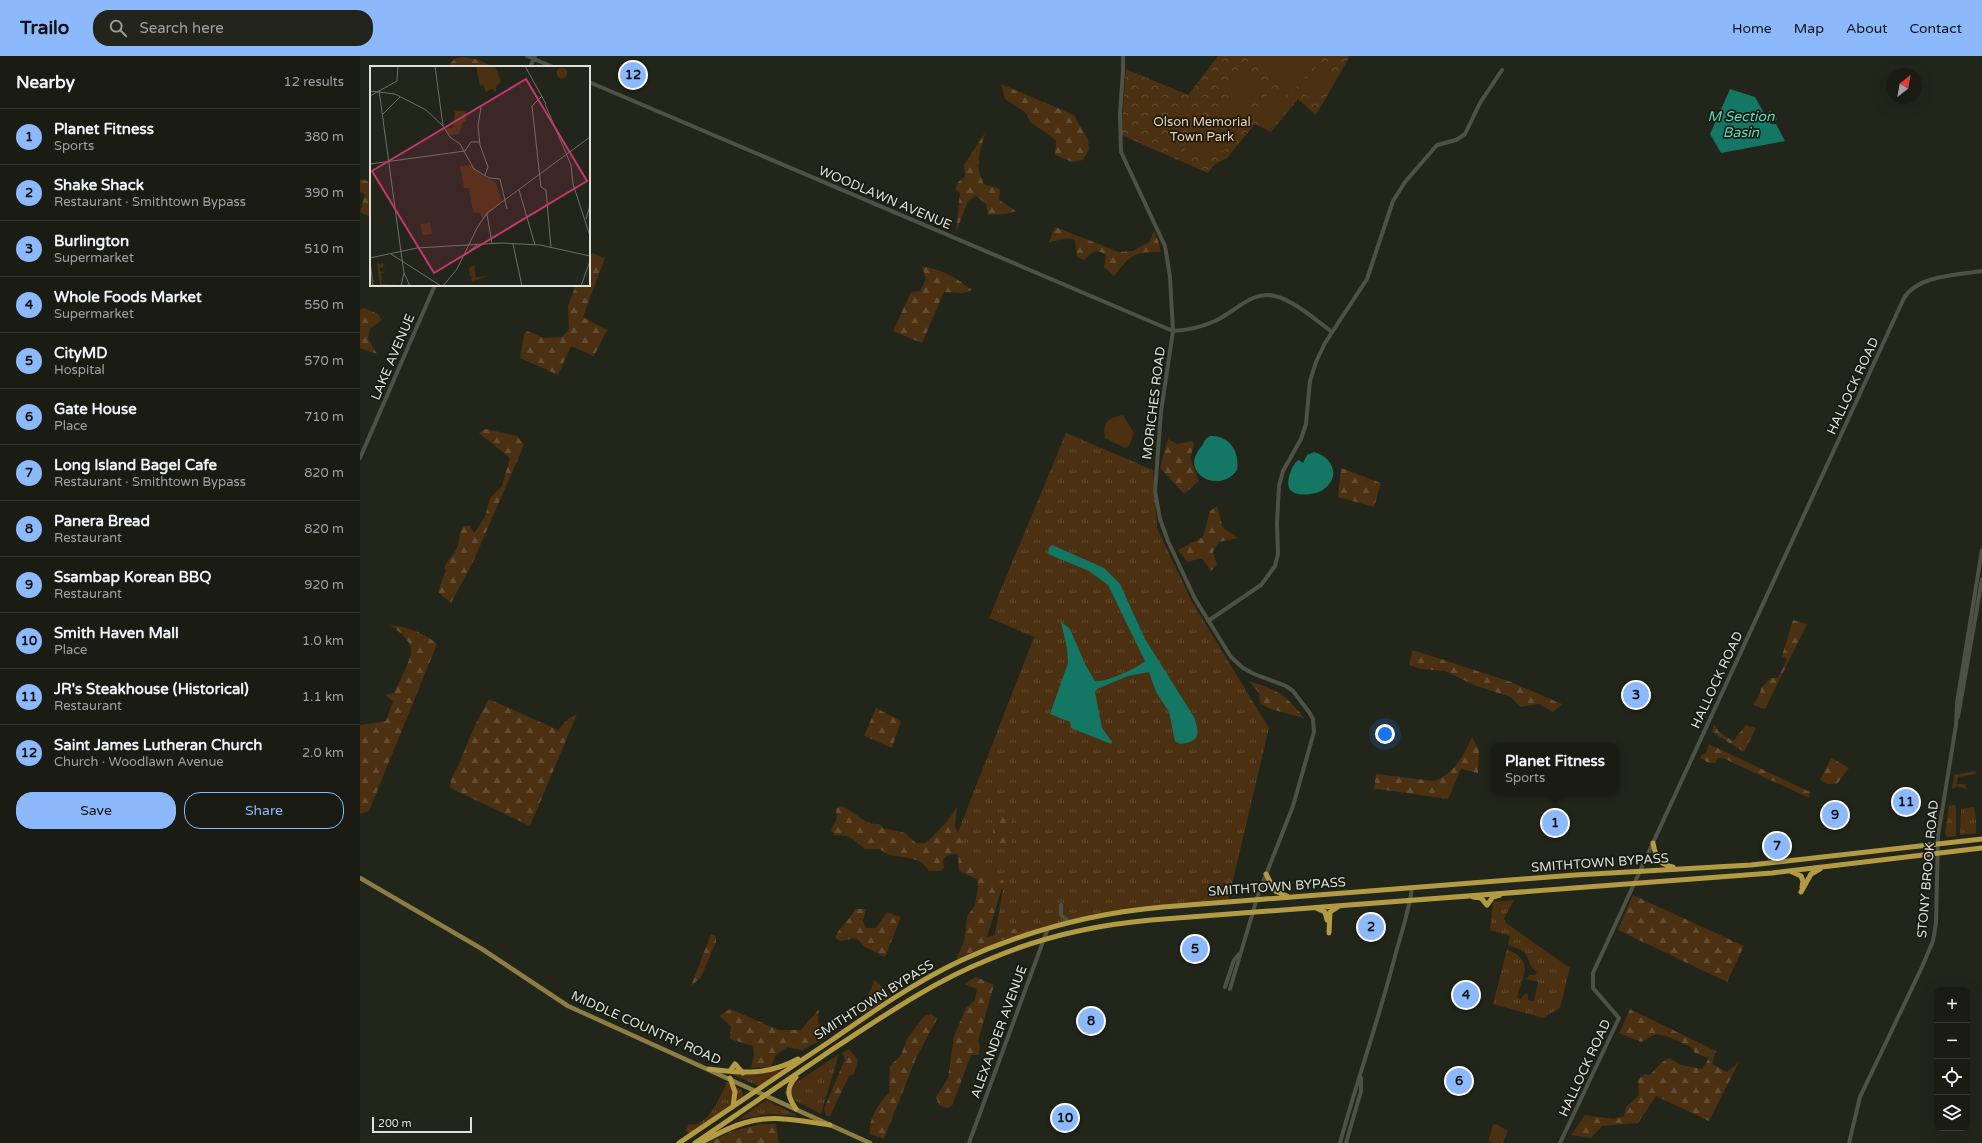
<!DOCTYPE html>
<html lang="en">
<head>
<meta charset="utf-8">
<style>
  :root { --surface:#1a1c14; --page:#23251d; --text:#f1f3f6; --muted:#9fa1a0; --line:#383a34; --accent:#8bb9fc }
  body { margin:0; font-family:"Varela Round",sans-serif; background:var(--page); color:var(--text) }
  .controls { position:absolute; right:12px; bottom:12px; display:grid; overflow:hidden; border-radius:8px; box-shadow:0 4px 16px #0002 }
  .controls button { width:36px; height:36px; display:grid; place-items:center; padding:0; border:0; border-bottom:1px solid var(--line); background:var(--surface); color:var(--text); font:20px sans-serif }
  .compass { position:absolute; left:1526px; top:12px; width:36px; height:36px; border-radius:50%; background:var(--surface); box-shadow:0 4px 16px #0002; rotate:31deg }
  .scale { position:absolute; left:12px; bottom:10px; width:100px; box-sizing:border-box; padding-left:4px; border:2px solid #dfe1da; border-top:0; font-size:11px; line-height:14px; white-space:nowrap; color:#dfe1da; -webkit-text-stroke:3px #181b11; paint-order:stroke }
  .you { position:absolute; left:1025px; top:678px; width:14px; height:14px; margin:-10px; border:3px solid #fff; border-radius:50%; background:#1a73e8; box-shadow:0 0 0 6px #1a73e833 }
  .badge { display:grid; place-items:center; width:26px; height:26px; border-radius:50%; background:var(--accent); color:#111; font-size:13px; font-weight:700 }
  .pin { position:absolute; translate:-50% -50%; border:2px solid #fff; box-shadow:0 1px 4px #0006 }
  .popup { position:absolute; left:1131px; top:687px; width:128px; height:52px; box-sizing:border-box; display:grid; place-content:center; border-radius:8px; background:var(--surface); filter:drop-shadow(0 1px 3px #0005); font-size:13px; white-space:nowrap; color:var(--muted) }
  .popup b { font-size:15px; color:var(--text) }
  .popup::after { content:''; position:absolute; left:50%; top:100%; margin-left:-8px; border:8px solid transparent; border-top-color:var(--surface) }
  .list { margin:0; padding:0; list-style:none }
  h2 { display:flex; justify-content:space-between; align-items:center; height:52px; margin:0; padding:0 16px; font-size:17px }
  h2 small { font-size:13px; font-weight:400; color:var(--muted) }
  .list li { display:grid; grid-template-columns:26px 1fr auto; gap:12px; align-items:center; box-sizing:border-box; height:56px; padding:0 16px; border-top:1px solid var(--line) }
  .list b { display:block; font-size:15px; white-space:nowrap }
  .list p { margin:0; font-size:13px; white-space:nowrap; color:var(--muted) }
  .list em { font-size:13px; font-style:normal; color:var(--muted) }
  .actions { display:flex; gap:8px; padding:12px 16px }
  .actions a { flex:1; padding:9px 0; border:1px solid var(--accent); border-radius:16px; text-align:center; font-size:14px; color:var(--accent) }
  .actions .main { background:var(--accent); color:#111 }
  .icon { flex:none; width:22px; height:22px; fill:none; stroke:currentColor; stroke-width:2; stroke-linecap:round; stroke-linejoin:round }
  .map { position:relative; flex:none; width:1622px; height:1087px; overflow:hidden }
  header { display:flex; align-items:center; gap:24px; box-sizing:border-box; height:56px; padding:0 20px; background:var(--accent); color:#111 }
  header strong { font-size:19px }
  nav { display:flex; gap:22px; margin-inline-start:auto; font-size:14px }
  .search { width:280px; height:36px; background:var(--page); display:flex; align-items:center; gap:10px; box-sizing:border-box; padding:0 14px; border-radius:16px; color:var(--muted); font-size:15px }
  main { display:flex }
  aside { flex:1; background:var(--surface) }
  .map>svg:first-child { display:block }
  .grass { fill:url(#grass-tufts) }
  .forest { fill:url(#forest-firs) }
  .park { fill:url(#park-crowns) }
  .pitch { fill:#4b3011 }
  .water { fill:#147764 }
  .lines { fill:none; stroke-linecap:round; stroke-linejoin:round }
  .secondary { stroke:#4e5145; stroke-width:4 }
  .primary { stroke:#8b7d44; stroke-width:4.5 }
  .highway { stroke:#b39b43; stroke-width:5 }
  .labels { text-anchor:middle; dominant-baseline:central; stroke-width:3.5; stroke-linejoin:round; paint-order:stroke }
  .park-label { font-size:13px; fill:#f8cea5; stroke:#181b11 }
  .street-label { font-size:13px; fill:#dfe1da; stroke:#181b11 }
  .water-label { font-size:14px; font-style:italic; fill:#5ddcbf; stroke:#181b11 }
  .inset-road { fill:none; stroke:#6e7067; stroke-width:1 }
  .view { fill:#c6366e; fill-opacity:0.15; stroke:#c6366e; stroke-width:2 }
  .inset-edge { fill:none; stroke:#dfe1da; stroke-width:2 }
</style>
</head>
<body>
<header>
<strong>Trailo</strong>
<div class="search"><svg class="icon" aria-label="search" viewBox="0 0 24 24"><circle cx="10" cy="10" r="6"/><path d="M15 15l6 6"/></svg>Search here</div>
<nav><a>Home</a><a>Map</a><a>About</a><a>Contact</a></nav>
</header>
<main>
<aside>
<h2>Nearby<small>12 results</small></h2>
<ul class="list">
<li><span class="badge">1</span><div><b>Planet Fitness</b><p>Sports</p></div><em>380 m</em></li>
<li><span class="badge">2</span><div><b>Shake Shack</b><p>Restaurant · Smithtown Bypass</p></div><em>390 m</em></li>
<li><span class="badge">3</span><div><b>Burlington</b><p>Supermarket</p></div><em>510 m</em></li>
<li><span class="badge">4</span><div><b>Whole Foods Market</b><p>Supermarket</p></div><em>550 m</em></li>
<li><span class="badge">5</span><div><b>CityMD</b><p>Hospital</p></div><em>570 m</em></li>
<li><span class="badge">6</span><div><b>Gate House</b><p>Place</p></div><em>710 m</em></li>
<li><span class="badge">7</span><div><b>Long Island Bagel Cafe</b><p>Restaurant · Smithtown Bypass</p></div><em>820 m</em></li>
<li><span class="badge">8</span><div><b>Panera Bread</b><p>Restaurant</p></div><em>820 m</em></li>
<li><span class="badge">9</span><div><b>Ssambap Korean BBQ</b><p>Restaurant</p></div><em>920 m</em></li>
<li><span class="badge">10</span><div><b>Smith Haven Mall</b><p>Place</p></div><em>1.0 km</em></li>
<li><span class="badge">11</span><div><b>JR's Steakhouse (Historical)</b><p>Restaurant</p></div><em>1.1 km</em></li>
<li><span class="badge">12</span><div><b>Saint James Lutheran Church</b><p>Church · Woodlawn Avenue</p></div><em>2.0 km</em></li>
</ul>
<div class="actions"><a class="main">Save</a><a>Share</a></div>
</aside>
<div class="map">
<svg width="1622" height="1087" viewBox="0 0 1622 1087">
  <defs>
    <pattern id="grass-tufts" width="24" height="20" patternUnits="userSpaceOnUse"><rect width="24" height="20" fill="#4b3011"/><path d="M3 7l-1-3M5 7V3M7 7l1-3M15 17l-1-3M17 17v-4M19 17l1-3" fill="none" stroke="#644e33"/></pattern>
    <pattern id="forest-firs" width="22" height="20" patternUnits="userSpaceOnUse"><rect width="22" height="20" fill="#4b3011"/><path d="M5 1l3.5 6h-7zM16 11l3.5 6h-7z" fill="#644e33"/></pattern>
    <pattern id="park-crowns" width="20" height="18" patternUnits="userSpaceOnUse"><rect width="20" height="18" fill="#4b3011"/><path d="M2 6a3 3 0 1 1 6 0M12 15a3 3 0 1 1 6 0" fill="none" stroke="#644e33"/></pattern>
  </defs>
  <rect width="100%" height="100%" fill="#22251a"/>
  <path class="grass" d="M 706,377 L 793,414 L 797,472 L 831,544 L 909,672 L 868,845 L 732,860 L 633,889 L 643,834 L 591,794 L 674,581 L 629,562 Z
    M 1615,715 L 1617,720 L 1616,718 L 1598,721 L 1597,728 L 1606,728 L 1605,730 L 1614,742 L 1607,733 L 1597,730 L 1595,732 L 1594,729 L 1594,733 L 1592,732 L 1594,719 Z
    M 1592,749 L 1595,749 L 1596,752 L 1596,780 L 1587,781 L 1585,777 L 1589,750 Z
    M 1614,751 L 1616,764 L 1616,777 L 1600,779 L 1601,753 Z
    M 1154,844 L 1144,862 L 1146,867 L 1210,912 L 1200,952 L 1183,962 L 1133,948 L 1147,893 C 1175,906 1163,918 1157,941 L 1161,943 L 1164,938 L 1168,938 L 1168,944 L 1174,945 L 1178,926 L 1166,923 L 1169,919 L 1175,919 L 1177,916 C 1168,911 1170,902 1164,896 C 1160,893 1153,891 1148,889 L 1150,880 L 1130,874 L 1133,846 Z
    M 479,998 L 461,1058 L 426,1040 L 425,1036 L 427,1033 Z
    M 427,1013 L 401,1031 L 367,1016 L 391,1019 Z
    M 367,1026 L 382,1034 L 383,1040 L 331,1077 L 327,1076 L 326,1074 L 329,1068 C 348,1073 361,1038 367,1026 Z
    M 406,1044 L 436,1059 L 437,1060 L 408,1058 L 378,1064 Z"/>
  <path class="forest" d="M 103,1 L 120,4 L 133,11 L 86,11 L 96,2 Z
    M 641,28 L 714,59 L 728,84 L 729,94 L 723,104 L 712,106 L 695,99 L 696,84 L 670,66 L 666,57 L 645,43 Z
    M 625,77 C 620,97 614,109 624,128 L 640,133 L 639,144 L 656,155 L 646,158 L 628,159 L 626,148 L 616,140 L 608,145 L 596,176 L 600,137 L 595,133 L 599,125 L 605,121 L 604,109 Z
    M 0,123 L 11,126 L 11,161 L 0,156 L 5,138 L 0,136 Z
    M 695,171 L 759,196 L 773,195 L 789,186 L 794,175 L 799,187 L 801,196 C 773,195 770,200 754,220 L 744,211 L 746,199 C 736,192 732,196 724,204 L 717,201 L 715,184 L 709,182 L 689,186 Z
    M 232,197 L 245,202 L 223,261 L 247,274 L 234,300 L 211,290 L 198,319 L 160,302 L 164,278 L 167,275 L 184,282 L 202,281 L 209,273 L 208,250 L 216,229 L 229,229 L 229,203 Z
    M 562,210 C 583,214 595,221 612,234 L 604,237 L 584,236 L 562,287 L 533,275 L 551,236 L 560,235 L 566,223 Z
    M 4,252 L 18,258 L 22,264 L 10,273 L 8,282 L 17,298 L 0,292 L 0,254 Z
    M 126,373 L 157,380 L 164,389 L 113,506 L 91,547 L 78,536 L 86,514 L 84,513 C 86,505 92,502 96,494 C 100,487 98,476 104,470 L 110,470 L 114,477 L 125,461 L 130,442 L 142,430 L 150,402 L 119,377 Z
    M 808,383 L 817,388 L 833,385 L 834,390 L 830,401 L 839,425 L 824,438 L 800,412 Z
    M 981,412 L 1021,427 L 1014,451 L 978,441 Z
    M 857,450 L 863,472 L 878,482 L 859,486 L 853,496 L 857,509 L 851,515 L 842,502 L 827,506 L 818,494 L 843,481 L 850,455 Z
    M 1433,564 L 1447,568 L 1405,653 L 1393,649 L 1400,638 L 1401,632 L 1411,622 L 1418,622 L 1427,603 L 1422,600 Z
    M 30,569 C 48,571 63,576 77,588 L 9,755 L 0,758 L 0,669 L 26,665 L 33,645 L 25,639 L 34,637 C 38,629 51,603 51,596 C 52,584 38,575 30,569 Z
    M 1053,594 L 1151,626 L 1202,648 L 1193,656 L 1179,648 L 1160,651 L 1151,641 L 1114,629 L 1085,615 L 1061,613 L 1049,609 Z
    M 889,625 C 917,634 925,638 944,662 L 910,653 L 900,647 L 899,637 Z
    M 129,643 L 198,674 L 208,663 L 217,658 L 170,770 L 90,732 C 90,721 98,713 101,703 C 110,681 117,663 129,643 Z
    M 516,652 L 541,665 L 532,692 L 504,680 Z
    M 1354,668 L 1359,676 L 1373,685 L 1386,669 L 1396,672 L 1384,696 L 1352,676 Z
    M 1112,681 L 1119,694 L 1118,717 L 1101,713 L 1088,743 L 1018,733 L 1014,734 L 1016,718 L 1074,725 C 1094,718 1104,699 1112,681 Z
    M 1349,688 L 1450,736 L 1449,742 L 1365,703 L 1358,702 L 1355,707 L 1347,706 L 1341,702 L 1341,699 L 1346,697 Z
    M 1471,702 L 1489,712 L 1477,728 L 1467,728 L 1460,724 Z
    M 481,750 C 496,755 502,769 520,768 L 523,772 L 545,777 L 556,787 L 566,787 L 586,767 L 597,751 L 595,770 L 611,807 L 644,825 L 627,881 L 668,869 L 667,874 L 596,903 L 604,886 L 607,861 L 615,849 L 618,831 L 617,823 L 599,815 L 598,797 L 588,799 L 583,804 L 584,812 L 580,815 L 569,815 C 556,794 535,807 520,793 L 505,793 C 494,784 489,778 475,779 L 471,774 L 477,762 L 476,753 Z
    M 638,758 L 651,764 L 652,784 L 648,793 C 632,792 633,774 632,761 Z
    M 1273,839 L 1384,890 L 1367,926 L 1258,874 Z
    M 495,853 L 506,853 L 503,865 L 506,872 L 516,872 L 527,856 L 541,861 L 525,901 L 505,891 L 496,882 L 480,885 L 475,882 C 481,868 489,866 495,853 Z
    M 351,878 L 356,880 L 356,886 L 341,921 L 331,930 Z
    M 616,921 L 634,929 L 618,985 L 620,990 L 619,999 L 611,999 L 592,1050 L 587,1052 L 579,1049 L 576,1041 L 588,1022 L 594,980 L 606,952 L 615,944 L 617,933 L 604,928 Z
    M 515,924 L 531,939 L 505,958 L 502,952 Z
    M 370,953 L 419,974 L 441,974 L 459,953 L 458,966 L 467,978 L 465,982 L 442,994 L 427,991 L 415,1000 L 411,1011 L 391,1012 L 394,999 L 393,990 L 370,983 L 371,970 L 359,960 Z
    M 1270,953 L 1356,995 L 1352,1008 L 1367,1016 L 1379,1006 L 1349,1065 L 1296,1040 L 1278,1067 L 1242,1070 L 1231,1082 L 1211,1079 L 1225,1059 L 1254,1063 L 1264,1060 L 1266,1051 L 1279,1039 L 1278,1023 L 1285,1018 L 1290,1019 L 1301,1007 L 1309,1002 L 1321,1009 L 1342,1013 L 1349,1002 L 1335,997 L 1331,991 L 1306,980 L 1296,978 L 1281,986 L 1259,977 Z
    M 571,958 L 577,963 L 556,1002 L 524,1083 L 510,1078 C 508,1064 519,1046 529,1037 L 530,1010 L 541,999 L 547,983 L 564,960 Z
    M 489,993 L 498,1004 L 494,1018 L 489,1020 L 470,1060 L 466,1060 L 464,1053 L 485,1003 L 482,997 Z
    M 401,1068 L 416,1068 L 419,1087 L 348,1087 L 372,1075 Z"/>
  <path class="park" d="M 858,0 L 990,0 L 956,59 L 938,43 L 911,76 L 895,68 L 867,102 L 855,108 L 848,117 L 761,79 L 766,13 L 828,39 Z"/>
  <path class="pitch" d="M 894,0 L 944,0 L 955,9 L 934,34 Z
    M 957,10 L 973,23 L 954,46 L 938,33 Z
    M 882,11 L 908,30 C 895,47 881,46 864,36 Z
    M 914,30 L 933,45 L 910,75 L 891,61 Z
    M 879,45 L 891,53 L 878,72 L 858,60 L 869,47 Z
    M 823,49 L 830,52 L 824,65 L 817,62 Z
    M 842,57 L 879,79 C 866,100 845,103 823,97 Z
    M 763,359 L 774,377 L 769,390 L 765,392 L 745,382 C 742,367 747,362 763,359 Z
    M 1136,1068 L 1148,1075 L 1143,1087 L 1133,1087 L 1128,1085 L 1133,1069 Z"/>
  <path class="water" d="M 1370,33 L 1395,41 L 1405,59 L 1410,55 L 1417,63 L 1412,67 L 1406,61 L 1411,68 L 1416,68 L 1425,85 L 1361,97 L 1350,78 Z
    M 850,380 C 870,379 880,396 877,414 C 860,439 818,418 841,391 C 845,386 844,383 850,380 Z
    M 954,396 C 973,401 981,421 964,433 C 957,439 934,442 929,432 C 926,425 932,407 939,404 L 943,407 L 947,399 Z
    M 692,489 L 744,512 L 760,528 L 785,583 L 834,661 C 840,678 840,686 820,688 L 815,685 L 809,656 L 796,636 L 789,616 L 768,620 L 737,633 L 735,636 L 742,672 L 752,686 L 751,688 L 711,672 L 710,666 L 690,658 L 708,607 L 707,592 L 701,566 L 710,573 L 725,608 L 735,625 C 745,627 778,612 785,605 L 748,529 L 729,515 L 688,498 L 689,492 Z"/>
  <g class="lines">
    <path class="secondary" d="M 167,0 L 193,11
      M 763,0 L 763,15 L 760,58 L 761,96 L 805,190 L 810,221 L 813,275 L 801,356 L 795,435 L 800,463 L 808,485 L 835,543 L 871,601 L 883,612 L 894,618 L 926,630 L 933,635 L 949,656 L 953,663 L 954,676 L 933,750 L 898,839 L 870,933
      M 170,11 L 175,0
      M 229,26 L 813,275 C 828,274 842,271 855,265 C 875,256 892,234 915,240 C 933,244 957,265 972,276
      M 0,402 L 75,229
      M 848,565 L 901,529 L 915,510 L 918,498 L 917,467 L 919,430 L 923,415 L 941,383 L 946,368 L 950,325 L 956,306 L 965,287 L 1007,223 L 1033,145 L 1045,126 L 1077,89 L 1096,84 L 1105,78 L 1120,47 L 1142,14
      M 1598,661 L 1622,523
      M 701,849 L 701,859 L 709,866
      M 865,931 L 874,904 L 879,898
      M 609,1087 L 688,872
      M 980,1087 C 997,1024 1019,963 1035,900 C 1041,878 1049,855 1052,832
      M 986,1087 L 1001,1035 L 1001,1022
      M 1200,1087 L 1259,962 L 1233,932 L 1233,917 L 1544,242 C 1558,219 1598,219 1622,215
      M 1489,1087 L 1500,1041 L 1562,911 L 1573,885 L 1576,867 L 1578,780 L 1596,669 L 1597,647 L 1622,494"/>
    <path class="primary" d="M 0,822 L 122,893 L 208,950 L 510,1087"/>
    <path class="highway" d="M 1293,787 C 1296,802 1298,808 1313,811
      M 1430,815 L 1441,820 L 1443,825 L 1442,831
      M 906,818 L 915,835 L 927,840
      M 1441,836 L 1451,818 L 1460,813
      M 1113,841 L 1121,842 L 1127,849 L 1133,841 L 1140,839
      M 956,852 L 965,856 L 967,864
      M 969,877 L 970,856 L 978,851
      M 349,1013 C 383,1017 406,1020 438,1003
      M 370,1015 L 375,1008 L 383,1017
      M 370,1022 L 375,1036 L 373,1050
      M 436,1053 C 428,1041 425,1033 436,1021
      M 342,1086 C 356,1079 369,1071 384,1067 C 413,1058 441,1065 470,1069
      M 319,1087 C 369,1053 419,1019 469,986 C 512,956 555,926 602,904 C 666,875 733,857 803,851 L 1215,819 L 1391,809 L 1622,783
      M 335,1087 C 380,1056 425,1026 470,995 C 522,961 572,926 630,903 C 681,881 736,869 791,864 L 1412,817 L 1622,792"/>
  </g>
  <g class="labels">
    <g class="park-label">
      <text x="842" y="66">Olson Memorial<tspan x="842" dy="15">Town Park</tspan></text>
    </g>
    <g class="street-label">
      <text transform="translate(525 142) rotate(23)">WOODLAWN AVENUE</text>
      <text transform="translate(33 301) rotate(-67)">LAKE AVENUE</text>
      <text transform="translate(1493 330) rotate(-65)">HALLOCK ROAD</text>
      <text transform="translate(794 347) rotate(-83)">MORICHES ROAD</text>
      <text transform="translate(1357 624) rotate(-65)">HALLOCK ROAD</text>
      <text transform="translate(1240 807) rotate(-4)">SMITHTOWN BYPASS</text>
      <text transform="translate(1568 813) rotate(-85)">STONY BROOK ROAD</text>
      <text transform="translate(917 831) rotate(-4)">SMITHTOWN BYPASS</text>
      <text transform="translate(514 944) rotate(-32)">SMITHTOWN BYPASS</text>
      <text transform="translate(286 972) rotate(24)">MIDDLE COUNTRY ROAD</text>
      <text transform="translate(639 976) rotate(-70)">ALEXANDER AVENUE</text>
      <text transform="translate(1225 1012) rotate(-65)">HALLOCK ROAD</text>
    </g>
    <g class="water-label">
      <text x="1381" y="60">M Section<tspan x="1381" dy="16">Basin</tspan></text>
    </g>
  </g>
  <g transform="translate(10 10)">
    <rect width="220" height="220" fill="#22251a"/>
    <path d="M 101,99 L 112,109 L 126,117 L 132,135 L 113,153 L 110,147 L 103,146 L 99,122 L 94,122 L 90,100 Z" fill="#4b3011"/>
    <path d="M 106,0 L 125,0 L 131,16 L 126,20 L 126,26 L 122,23 L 116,26 L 113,19 L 110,20 ZM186.5 7a5.5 5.5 0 1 1 11 0a5.5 5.5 0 1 1-11 0ZM 60,154 L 62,168 L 52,169 L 51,158 L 59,157 ZM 12,196 L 15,200 L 10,202 L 10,205 L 16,206 L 11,207 L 12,218 L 27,218 L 10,220 L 7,197 L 11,198 ZM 104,199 L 106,211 L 118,210 L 102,216 L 101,211 L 104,210 L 100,210 L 99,202 Z" fill="#4b3011"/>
    <path d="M 85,45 L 96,45 L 96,56 L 93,56 L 89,68 L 79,69 L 75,63 L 83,61 Z" fill="#4b3011"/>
    <path class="inset-road" d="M 65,0 L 73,60M 155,0 L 176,38M 9,24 L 31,186M 0,25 L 25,28 L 56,44 L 73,60 L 80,71 L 90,78 L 104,103 L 119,112 L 130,113 L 137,143M 0,30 L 27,15 L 28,0M 172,30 L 162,40 L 171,121 L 176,124 L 181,182M 175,38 L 201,99 L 203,118 L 220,170M 111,41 L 108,60 L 110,79 L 118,101 L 115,109M 13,48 L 30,31M 95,85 L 101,76 L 110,76M 0,98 L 95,85M 149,124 L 165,179M 117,148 L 122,178M 216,153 L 220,139M 143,178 L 152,220M 31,186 L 34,207 L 40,220M 97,187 L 107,179M 21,188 L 71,220M 0,192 L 47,182 L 131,177 L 170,179 L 220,190M 0,195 L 3,220M 31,220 L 34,207M 73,220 L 87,203 L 107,162 L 117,147 L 220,71M 211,220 L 220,195"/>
    <path class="view" d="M 156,13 L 217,115 L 64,207 L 2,105 Z"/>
    <rect width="220" height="220" class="inset-edge"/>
  </g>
</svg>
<div class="controls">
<button>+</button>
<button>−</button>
<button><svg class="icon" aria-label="locate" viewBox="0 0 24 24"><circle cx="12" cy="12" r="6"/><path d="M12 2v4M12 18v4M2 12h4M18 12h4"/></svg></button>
<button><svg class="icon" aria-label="layers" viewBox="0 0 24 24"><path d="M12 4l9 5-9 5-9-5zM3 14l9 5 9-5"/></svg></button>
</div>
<svg class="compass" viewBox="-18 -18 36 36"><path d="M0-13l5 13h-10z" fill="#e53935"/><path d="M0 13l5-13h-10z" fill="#9fa1a0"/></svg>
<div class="scale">200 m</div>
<div class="you"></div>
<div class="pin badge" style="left:1195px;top:767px">1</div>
<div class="popup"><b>Planet Fitness</b>Sports</div>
<div class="pin badge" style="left:1011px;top:871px">2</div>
<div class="pin badge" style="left:1276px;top:639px">3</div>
<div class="pin badge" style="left:1106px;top:939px">4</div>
<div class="pin badge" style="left:835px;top:893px">5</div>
<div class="pin badge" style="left:1099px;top:1025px">6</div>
<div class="pin badge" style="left:1417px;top:790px">7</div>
<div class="pin badge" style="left:731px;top:965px">8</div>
<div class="pin badge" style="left:1475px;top:759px">9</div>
<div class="pin badge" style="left:705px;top:1062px">10</div>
<div class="pin badge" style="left:1546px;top:746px">11</div>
<div class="pin badge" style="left:273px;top:19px">12</div>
</div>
</main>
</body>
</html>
